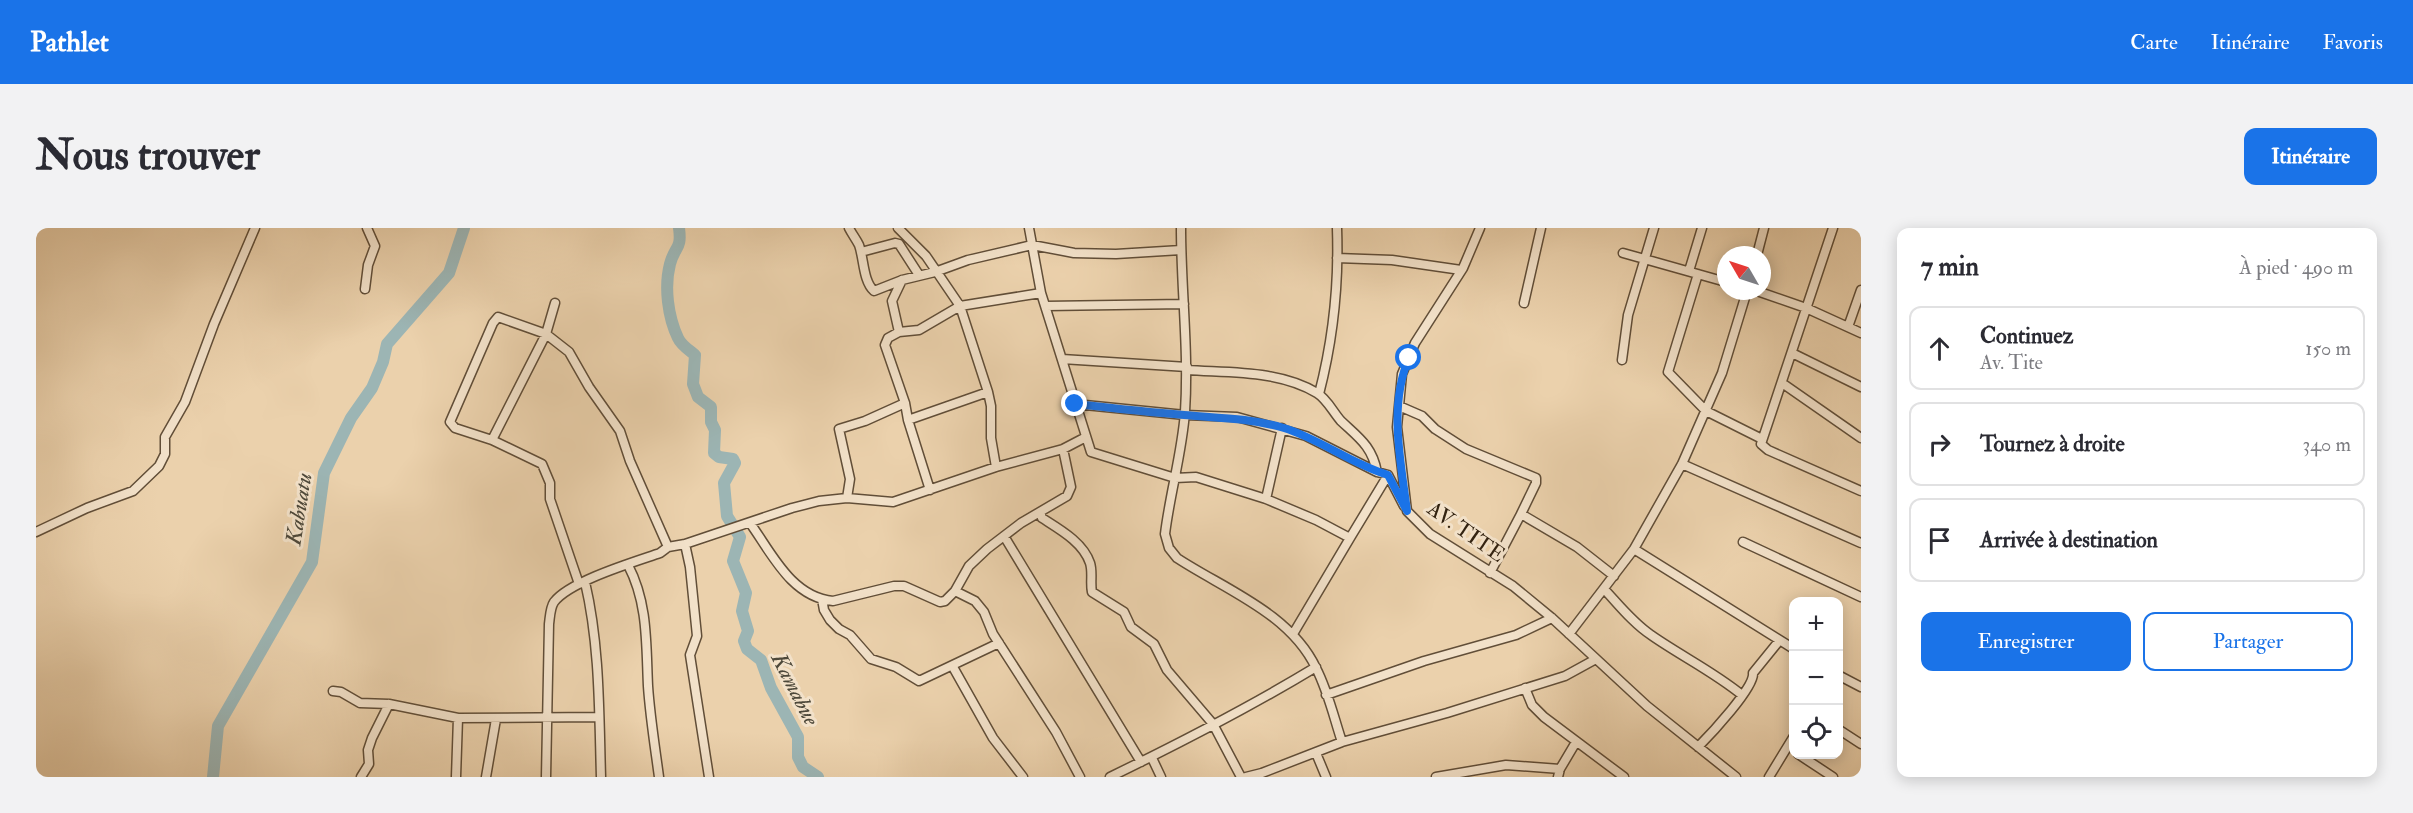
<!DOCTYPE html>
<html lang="fr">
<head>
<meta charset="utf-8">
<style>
  :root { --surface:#fff; --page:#f2f2f3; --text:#2b2b33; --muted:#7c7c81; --line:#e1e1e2; --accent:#1a73e8 }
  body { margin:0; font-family:"IM FELL Double Pica",serif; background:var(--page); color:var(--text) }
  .controls { position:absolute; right:18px; bottom:18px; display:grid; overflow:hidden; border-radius:12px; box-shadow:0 3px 15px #0003 }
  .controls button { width:54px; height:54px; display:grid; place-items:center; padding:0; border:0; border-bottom:2px solid var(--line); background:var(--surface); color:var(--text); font:30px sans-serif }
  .compass { position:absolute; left:1681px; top:18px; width:54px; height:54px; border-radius:50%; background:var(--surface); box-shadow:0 3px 15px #0003; rotate:309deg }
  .stop { position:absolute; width:18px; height:18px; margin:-14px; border:4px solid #1a73e8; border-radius:50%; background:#fff }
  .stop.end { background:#1a73e8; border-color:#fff; box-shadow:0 2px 6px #0008 }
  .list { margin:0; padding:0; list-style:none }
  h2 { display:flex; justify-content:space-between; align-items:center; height:78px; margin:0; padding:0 24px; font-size:26px }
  h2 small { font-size:20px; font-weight:400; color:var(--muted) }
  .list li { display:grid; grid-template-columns:39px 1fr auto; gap:18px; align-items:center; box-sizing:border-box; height:84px; margin:0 12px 12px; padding:0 12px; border:2px solid var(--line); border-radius:12px }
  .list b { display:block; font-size:22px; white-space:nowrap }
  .list p { margin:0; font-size:20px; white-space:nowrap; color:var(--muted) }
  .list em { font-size:20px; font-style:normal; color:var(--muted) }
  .actions { display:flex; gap:12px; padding:18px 24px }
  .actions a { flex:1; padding:14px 0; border:2px solid var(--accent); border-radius:12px; text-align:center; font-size:21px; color:var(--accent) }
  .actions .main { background:var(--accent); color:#fff }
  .icon { flex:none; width:33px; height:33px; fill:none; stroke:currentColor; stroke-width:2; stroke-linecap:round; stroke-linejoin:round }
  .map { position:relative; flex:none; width:1825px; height:549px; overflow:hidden; border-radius:12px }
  header { display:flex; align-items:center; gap:36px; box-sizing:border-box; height:84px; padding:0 30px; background:var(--accent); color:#fff }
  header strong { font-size:28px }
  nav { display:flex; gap:33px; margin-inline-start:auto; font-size:21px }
  .intro { display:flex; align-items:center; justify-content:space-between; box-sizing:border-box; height:144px; padding:0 36px }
  h1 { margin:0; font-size:42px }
  .button { padding:15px 27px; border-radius:12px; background:var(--accent); color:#fff; font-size:21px; font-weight:700 }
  main { display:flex; gap:36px; padding:0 36px }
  aside { flex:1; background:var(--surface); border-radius:12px; box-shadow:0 3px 15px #0003 }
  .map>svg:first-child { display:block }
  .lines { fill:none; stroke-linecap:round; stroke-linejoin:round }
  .river { stroke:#9cb5b4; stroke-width:12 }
  .street-casing { stroke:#614e38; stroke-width:11 }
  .street { stroke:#f2e1c9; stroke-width:8 }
  .route { stroke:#1a73e8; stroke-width:8 }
  .labels { text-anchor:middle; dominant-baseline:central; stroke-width:6; stroke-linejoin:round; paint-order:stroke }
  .street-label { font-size:21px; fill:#332311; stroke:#f2e1c9 }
  .water-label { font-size:22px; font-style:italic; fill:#4d483a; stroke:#f2e1c9 }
</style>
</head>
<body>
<header>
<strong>Pathlet</strong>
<nav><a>Carte</a><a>Itinéraire</a><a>Favoris</a></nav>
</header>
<div class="intro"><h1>Nous trouver</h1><a class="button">Itinéraire</a></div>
<main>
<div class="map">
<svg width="1825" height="549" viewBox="0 0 1825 549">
  <rect width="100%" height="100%" fill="#ebd1ac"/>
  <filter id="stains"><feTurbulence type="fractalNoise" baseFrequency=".00333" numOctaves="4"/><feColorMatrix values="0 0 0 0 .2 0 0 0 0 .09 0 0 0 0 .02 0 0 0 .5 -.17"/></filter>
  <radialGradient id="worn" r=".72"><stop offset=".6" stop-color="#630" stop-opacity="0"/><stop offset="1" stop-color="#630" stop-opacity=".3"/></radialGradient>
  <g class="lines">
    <path class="river" d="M 643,0 C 646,22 639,17 634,36 C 628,59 632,89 642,110 C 645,117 653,122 659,127 L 657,156 L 662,169 L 675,179 L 675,194 L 679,202 L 678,225 L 683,229 L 697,231 L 699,235 L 688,255 L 691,288 L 704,309 L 697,333 L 710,365 L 706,383 L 712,403 L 708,413 L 711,421 L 725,432 L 735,460 L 762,509 L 762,529 L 767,539 L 782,549
      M 177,549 L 182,498 L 276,334 L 288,245 L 315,190 L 336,160 L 347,134 L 351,116 L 413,45 L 428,0"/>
    <g class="street-casing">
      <path id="street" d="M 813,0 C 816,6 820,11 823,17 C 828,31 827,53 838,63 L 866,52 L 899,44 L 932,32 L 996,17 L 1038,25 L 1080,26 L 1145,22
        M 862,0 L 890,28 L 924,78 L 952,164 L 955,178 L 955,210 L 960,239
        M 993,0 L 1005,65 L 1055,224 L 1139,250 L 1160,249 L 1230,271 L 1280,292 L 1314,310 L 1352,247
        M 1145,0 C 1145,61 1153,122 1149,184 C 1146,225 1134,265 1129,306 L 1133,320 L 1141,330 C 1188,361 1254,385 1280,440 C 1292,463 1298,490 1306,514
        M 1444,0 L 1427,40 L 1379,115 L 1366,146 L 1361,199 L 1371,283 L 1394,306 L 1477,358 L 1516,390 L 1611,478 L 1700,549
        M 1797,0 L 1725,216 L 1732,222 L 1825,263
        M 825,24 L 859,15 L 863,16 L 883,47
        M 1587,25 L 1690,54
        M 1721,27 L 1728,0
        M 1301,30 L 1356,32 L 1425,42
        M 1653,43 L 1666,0
        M 1662,46 L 1632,144 L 1670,183 L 1726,211
        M 866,52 L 856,73 L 863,104 L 852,110 L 849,117 L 869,175 L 872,192 L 894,262
        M 329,61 L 332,37 L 339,18 L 331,0
        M 1721,63 L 1770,80 L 1825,105
        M 1488,75 L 1505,0
        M 1010,78 L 1148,76
        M 1812,99 L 1825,62
        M 863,104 L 883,102 L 924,78 L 1005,65
        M 1756,125 L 1825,159
        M 1026,131 L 1151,139
        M 1586,132 L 1592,87 L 1618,0
        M 1151,142 C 1193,145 1243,142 1281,165 C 1291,171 1297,184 1305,193 C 1323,210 1336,218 1341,244 L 1352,247 L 1368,278
        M 1746,155 L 1825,210
        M 1283,166 C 1297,112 1303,56 1301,0
        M 1039,176 L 1149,187 L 1201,189 L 1270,208 L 1341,244
        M 1363,178 L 1386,188 L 1399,201 L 1430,221 L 1500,250 L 1500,255 L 1485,286
        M 872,192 L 952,164
        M 456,212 L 510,106 L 519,75
        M 1646,236 L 1825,315
        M 811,270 L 814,251 L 803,201 L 829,193 L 869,175
        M 1230,271 L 1246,200
        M 1004,284 L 1006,290 C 1023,301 1047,314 1054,335 C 1057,344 1054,355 1056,364 L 1088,384 L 1095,399 L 1118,416 L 1131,442 L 1177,496 L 1205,549
        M 714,295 C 735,324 755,369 797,373 L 858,358 L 868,358 L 904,374 L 909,373 L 919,363 L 939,373 L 948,384 L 957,406 L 1020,504 L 1044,549
        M 0,304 L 51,280 L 97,263 L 123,238 L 129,226 L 129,209 L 149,174 L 178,96 L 219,0
        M 968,308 L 1105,534
        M 1707,314 L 1825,369
        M 649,316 L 654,339 L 661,408 L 654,427 L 673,549
        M 1598,321 L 1758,421
        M 592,337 C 612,375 610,415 612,458 C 614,488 619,519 623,549
        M 1454,345 L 1485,286 L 1541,319 L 1578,348
        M 549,354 C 564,418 563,484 565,549
        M 543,356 L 514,271 L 514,255 L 506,236 L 456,212 L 419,200 L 414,194 L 457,95 L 462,89 L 510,106 L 533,124 L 553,159 L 584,203 L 594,233 L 632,319
        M 1568,361 C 1583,377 1597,395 1615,407 C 1645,428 1678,444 1706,467
        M 919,363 L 933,338 L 951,321 L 985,295 L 1031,268 L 1035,259 L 1027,221
        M 786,371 L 788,382 L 794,392 L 803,401 L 814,407 L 835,431 L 860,439 L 883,453 L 963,415
        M 1257,406 L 1314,310
        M 1533,406 L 1598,321 L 1646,236 L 1686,145 L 1711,63
        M 917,439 L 957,510 L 987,549
        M 1802,447 L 1825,459
        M 1489,460 L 1496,477 L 1508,489 L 1588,549
        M 297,463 L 305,464 L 324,475 L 353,476 L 422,490 L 563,489
        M 1290,467 L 1388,433 L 1480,407 L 1516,390
        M 1802,501 L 1825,516
        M 1662,519 C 1674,507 1719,459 1717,445 L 1743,413
        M 1280,525 L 1290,549
        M 1762,526 L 1797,549
        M 1116,530 L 1125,549
        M 325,549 L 333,536 L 332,522 L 336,510 L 353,476
        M 420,549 L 422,490
        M 450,549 L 460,491
        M 510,549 L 513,396 C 514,389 514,380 518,374 C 534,353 598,334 624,325 L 632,319 L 649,316 L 756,280 L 783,273 L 811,270 L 857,274 L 960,239 L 1027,221 L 1050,209
        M 1074,549 C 1144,515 1214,479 1280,439
        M 1210,549 L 1226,545 L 1306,514 L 1411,485 L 1529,448 L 1560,431
        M 1400,549 L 1470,537 L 1524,541
        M 1522,549 L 1524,541 L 1540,514
        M 1733,549 L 1758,508"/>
    </g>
    <use href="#street" class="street"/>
  </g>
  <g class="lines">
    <path class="route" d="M 1039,176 C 1075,180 1112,184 1148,187 C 1183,190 1213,190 1248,200 C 1284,211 1315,236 1352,247 L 1371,283 C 1365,234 1352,178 1373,130"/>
  </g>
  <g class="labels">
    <g class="street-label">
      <text transform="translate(1430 304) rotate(35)">AV. TITE</text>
    </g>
    <g class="water-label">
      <text transform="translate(263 281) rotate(-81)">Kabuatu</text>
      <text transform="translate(759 461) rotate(63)">Kamabue</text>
    </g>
  </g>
  <rect width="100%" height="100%" filter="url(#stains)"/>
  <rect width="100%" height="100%" fill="url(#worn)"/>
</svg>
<div class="controls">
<button>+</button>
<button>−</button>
<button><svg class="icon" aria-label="locate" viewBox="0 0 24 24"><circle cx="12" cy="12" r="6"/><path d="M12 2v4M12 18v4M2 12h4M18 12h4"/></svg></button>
</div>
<svg class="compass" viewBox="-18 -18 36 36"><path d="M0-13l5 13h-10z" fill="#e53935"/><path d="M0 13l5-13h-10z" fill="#7c7c81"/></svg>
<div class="stop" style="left:1373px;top:130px"></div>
<div class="stop end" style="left:1039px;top:176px"></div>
</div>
<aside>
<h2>7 min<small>À pied · 490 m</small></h2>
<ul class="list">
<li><svg class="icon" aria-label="ahead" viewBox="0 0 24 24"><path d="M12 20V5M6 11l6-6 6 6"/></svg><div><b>Continuez</b><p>Av. Tite</p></div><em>150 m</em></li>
<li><svg class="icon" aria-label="right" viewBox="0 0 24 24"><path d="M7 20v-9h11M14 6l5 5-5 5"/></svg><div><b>Tournez à droite</b></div><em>340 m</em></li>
<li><svg class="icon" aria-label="arrive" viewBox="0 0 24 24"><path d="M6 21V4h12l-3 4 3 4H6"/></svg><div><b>Arrivée à destination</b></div></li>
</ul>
<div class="actions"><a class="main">Enregistrer</a><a>Partager</a></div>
</aside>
</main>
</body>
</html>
